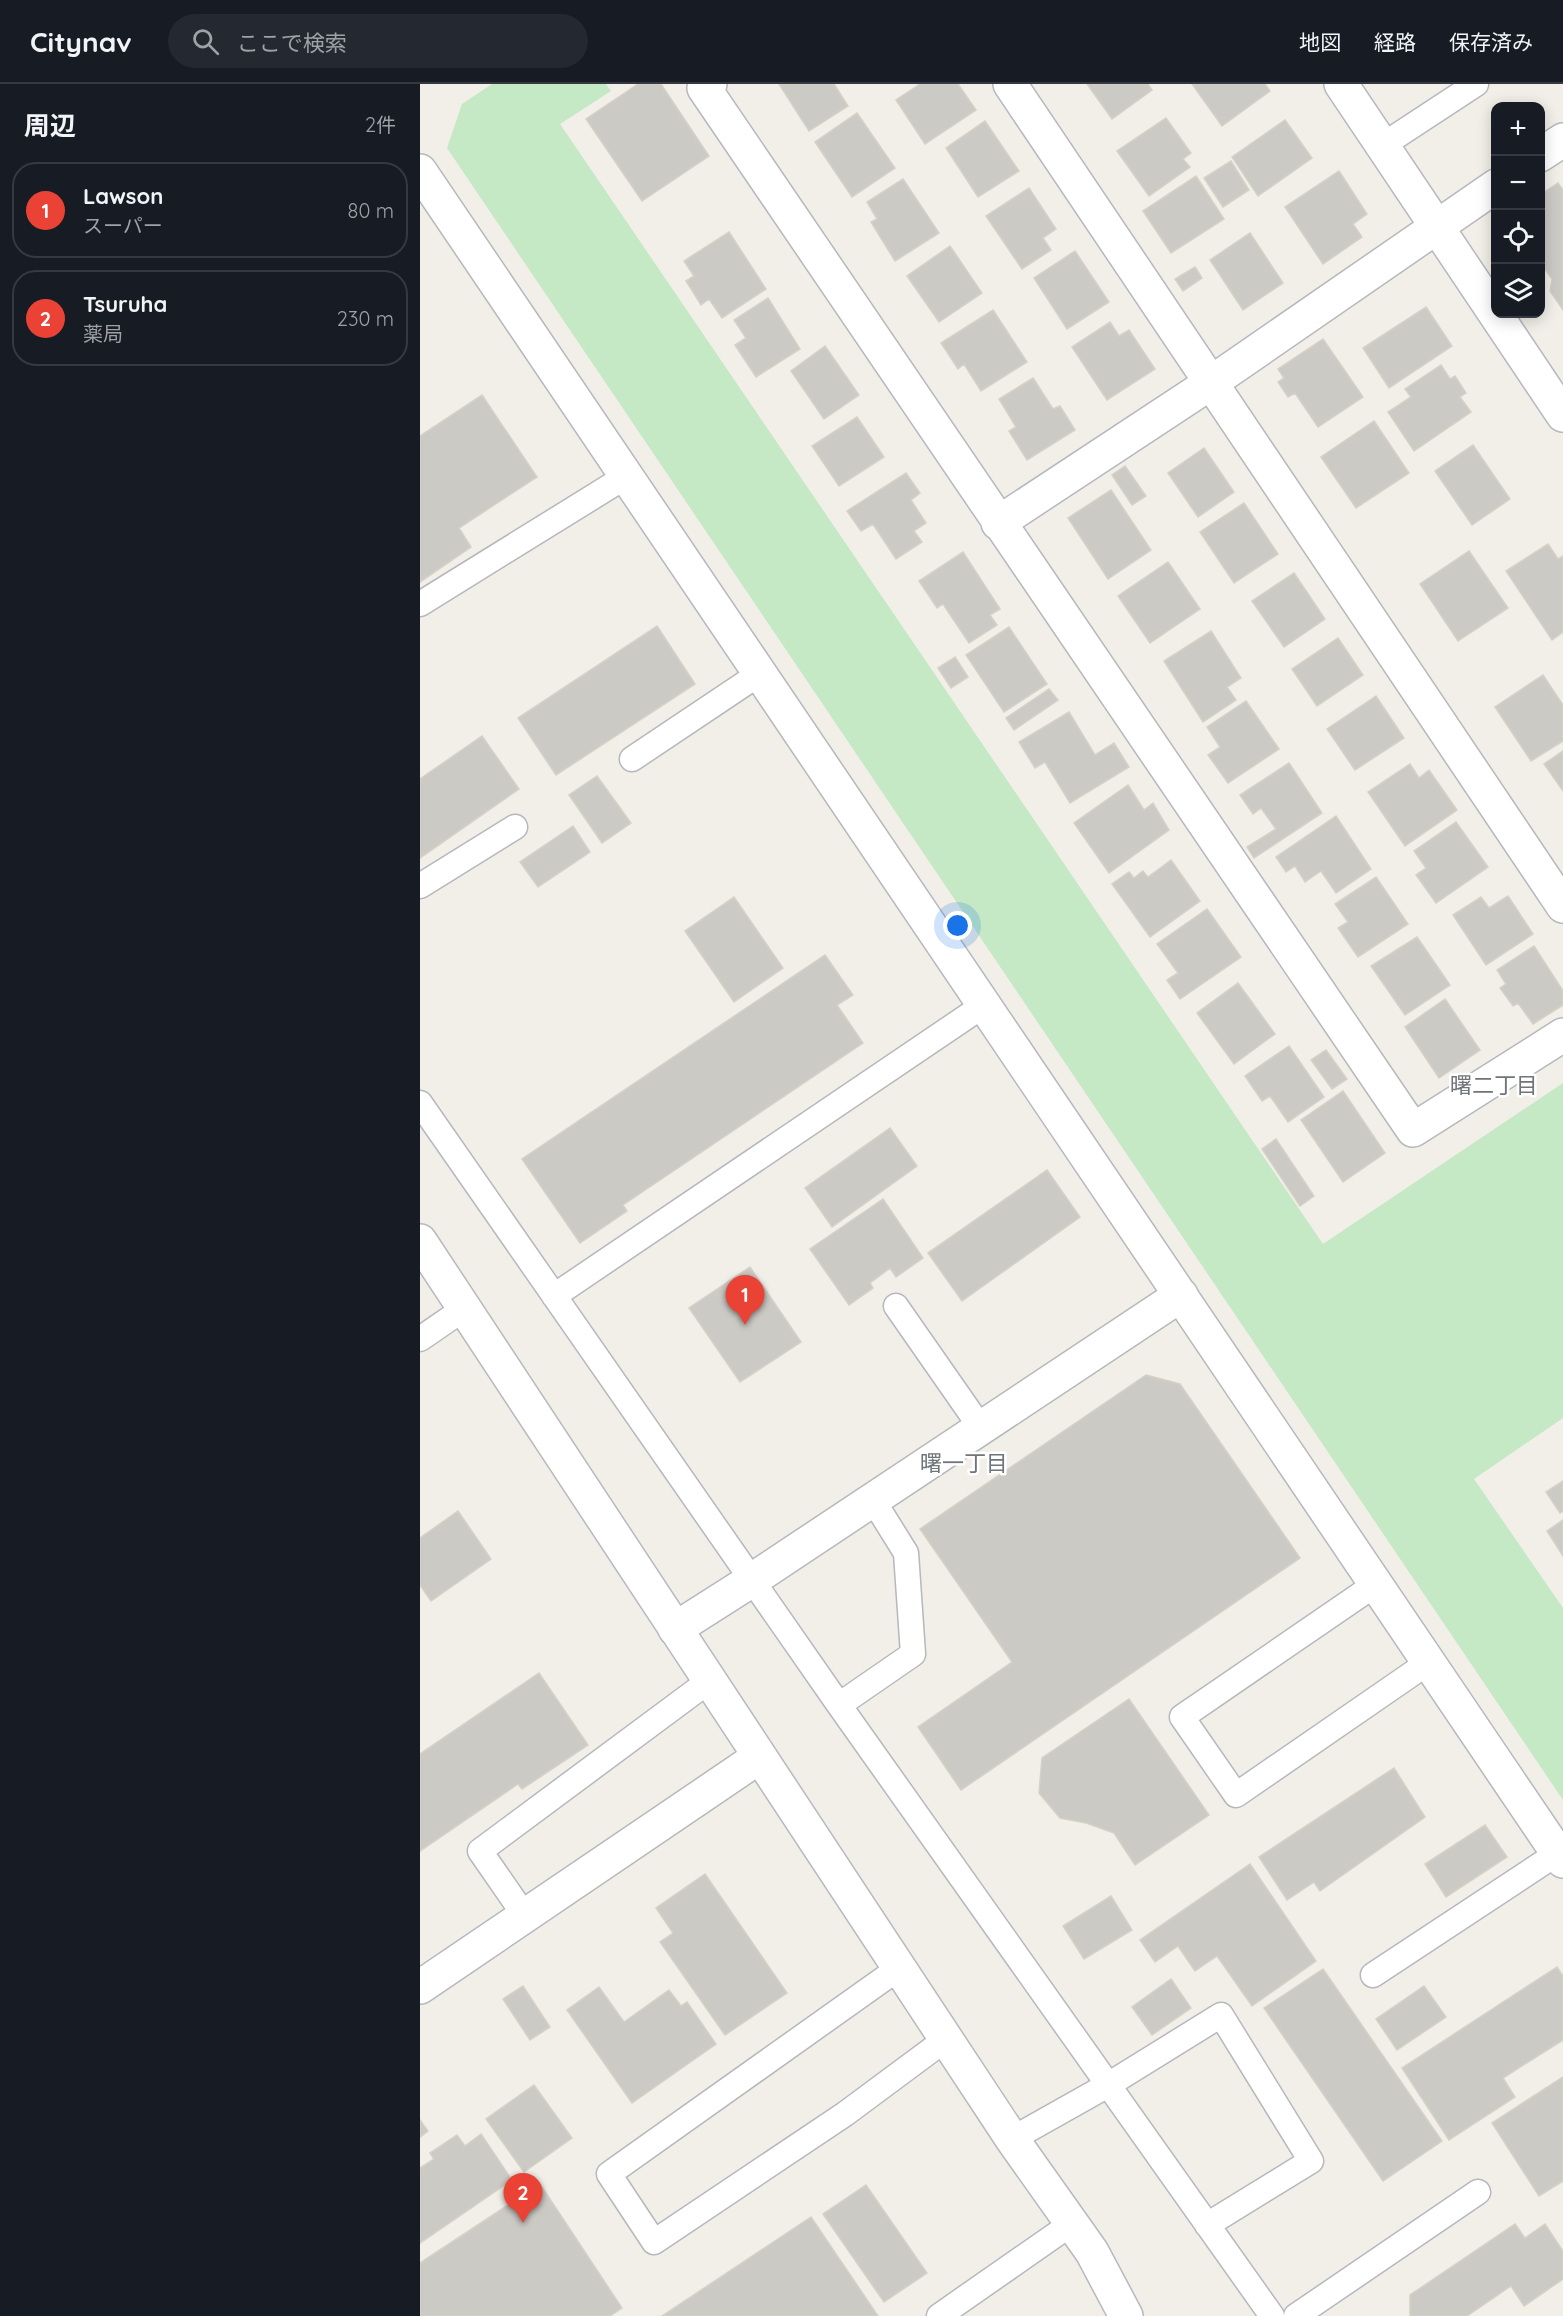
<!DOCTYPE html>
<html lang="ja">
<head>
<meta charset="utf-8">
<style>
  :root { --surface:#171b24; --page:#242831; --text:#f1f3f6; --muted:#9ea1a6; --line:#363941; --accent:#ea4335 }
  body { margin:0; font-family:Quicksand,"Noto Sans JP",sans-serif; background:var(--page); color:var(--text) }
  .controls { position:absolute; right:18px; top:18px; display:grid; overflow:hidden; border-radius:12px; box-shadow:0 3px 15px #0003 }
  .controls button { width:54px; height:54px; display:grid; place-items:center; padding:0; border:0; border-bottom:2px solid var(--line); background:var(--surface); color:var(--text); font:30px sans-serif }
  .you { position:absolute; left:538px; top:842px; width:21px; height:21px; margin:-15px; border:4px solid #fff; border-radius:50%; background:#1a73e8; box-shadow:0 0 0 9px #1a73e833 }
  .badge { display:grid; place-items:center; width:39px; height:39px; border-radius:50%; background:var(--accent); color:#fff; font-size:20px; font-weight:700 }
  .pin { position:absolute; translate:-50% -50px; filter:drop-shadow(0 2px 3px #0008) }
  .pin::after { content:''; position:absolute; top:32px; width:21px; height:18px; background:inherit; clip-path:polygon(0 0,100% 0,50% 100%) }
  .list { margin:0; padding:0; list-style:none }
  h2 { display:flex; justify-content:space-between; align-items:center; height:78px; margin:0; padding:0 24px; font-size:26px }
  h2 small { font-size:20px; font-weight:400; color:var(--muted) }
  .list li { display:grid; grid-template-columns:39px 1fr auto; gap:18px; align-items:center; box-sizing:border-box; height:96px; margin:0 12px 12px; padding:0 12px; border:2px solid var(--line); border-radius:24px }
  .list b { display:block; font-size:22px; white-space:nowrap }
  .list p { margin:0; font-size:20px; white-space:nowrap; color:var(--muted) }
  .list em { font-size:20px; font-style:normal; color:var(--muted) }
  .icon { flex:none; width:33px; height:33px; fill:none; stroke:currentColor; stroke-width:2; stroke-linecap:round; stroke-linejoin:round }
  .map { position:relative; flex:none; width:1143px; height:2232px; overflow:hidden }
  header { display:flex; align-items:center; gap:36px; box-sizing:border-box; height:84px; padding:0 30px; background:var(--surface); border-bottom:2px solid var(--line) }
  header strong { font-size:28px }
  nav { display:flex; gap:33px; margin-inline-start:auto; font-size:21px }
  .search { width:420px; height:54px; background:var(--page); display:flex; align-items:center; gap:15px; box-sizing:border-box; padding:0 21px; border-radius:33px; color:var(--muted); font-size:22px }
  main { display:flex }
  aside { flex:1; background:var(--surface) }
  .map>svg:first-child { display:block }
  .green { fill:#c5e8c5 }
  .building { fill:#cccac5; stroke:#d6d1c6; stroke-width:1.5 }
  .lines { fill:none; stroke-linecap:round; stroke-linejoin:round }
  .lane-casing { stroke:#b5b8bc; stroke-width:27 }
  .street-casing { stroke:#b5b8bc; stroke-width:36 }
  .secondary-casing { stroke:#b6babf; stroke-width:36 }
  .lane { stroke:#fff; stroke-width:24 }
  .street { stroke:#fff; stroke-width:33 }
  .secondary { stroke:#fff; stroke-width:33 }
  .labels { text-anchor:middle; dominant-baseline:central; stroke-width:5; stroke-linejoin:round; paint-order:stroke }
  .neighbourhood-label { font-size:22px; fill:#70757a; stroke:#fff }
</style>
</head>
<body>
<header>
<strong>Citynav</strong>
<div class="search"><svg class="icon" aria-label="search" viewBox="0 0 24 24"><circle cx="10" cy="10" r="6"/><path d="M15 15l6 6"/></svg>ここで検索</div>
<nav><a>地図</a><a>経路</a><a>保存済み</a></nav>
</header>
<main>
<aside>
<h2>周辺<small>2件</small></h2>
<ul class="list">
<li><span class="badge">1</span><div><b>Lawson</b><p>スーパー</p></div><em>80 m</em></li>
<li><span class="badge">2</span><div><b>Tsuruha</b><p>薬局</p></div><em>230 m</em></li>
</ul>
</aside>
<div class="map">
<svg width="1143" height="2232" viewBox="0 0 1143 2232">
  <rect width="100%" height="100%" fill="#f1efe8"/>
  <path class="green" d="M 72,0 L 186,0 L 191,7 L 140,40 L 903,1160 L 1143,999 L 1143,1334 L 1054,1395 L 1143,1524 L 1143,1716 L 27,64 L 42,20 Z"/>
  <path class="building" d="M 218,0 L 241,0 L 289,72 L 222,117 L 166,35 Z
    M 359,0 L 414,0 L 428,22 L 389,47 Z
    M 500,0 L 538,0 L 556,26 L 505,60 L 476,16 Z
    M 667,0 L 728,0 L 732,6 L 692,35 Z
    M 772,0 L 845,0 L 850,7 L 802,42 Z
    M 437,29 L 475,84 L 432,113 L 395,58 Z
    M 746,34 L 771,69 L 763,75 L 770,83 L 729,112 L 697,67 Z
    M 865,36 L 892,74 L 838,112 L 812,73 Z
    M 565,37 L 599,87 L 558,113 L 526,64 Z
    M 811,77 L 829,106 L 803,123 L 784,94 Z
    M 919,87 L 947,130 L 933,140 L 942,153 L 903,180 L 865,123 Z
    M 776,92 L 804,135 L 751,169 L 723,127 Z
    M 483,95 L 519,149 L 475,177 L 451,138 L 457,135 L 447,118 Z
    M 1138,99 L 1143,106 L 1143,226 L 1130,207 L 1132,195 L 1120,178 L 1120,111 Z
    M 609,104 L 636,145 L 623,154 L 631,166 L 602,185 L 566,132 Z
    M 309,148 L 346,205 L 302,234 L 289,215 L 281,221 L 266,197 L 274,192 L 264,177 Z
    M 830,149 L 863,199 L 823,226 L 790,176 Z
    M 530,162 L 562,209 L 519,238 L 487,192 Z
    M 655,167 L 689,218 L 647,245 L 614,194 Z
    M 775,183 L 782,194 L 763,207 L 755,195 Z
    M 348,214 L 380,265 L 336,293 L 315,261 L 326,254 L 314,236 Z
    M 1006,223 L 1032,262 L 969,304 L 943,264 Z
    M 573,226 L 607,278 L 561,307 L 544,280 L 538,285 L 521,259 Z
    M 690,238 L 699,252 L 709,246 L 735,285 L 687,316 L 652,263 Z
    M 903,255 L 943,313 L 898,343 L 875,309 L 868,313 L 858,298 L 864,294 L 858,285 Z
    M 405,262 L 439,311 L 404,335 L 371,287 Z
    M 1021,281 L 1030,295 L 1035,292 L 1046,309 L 1040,313 L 1051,328 L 994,367 L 968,328 L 991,313 L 985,305 Z
    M 613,294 L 633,325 L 640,322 L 655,346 L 607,376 L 589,347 L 596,343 L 579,315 Z
    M 62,311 L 117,393 L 39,444 L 51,463 L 0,498 L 0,352 Z
    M 437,333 L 464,373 L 419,402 L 392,362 Z
    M 954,337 L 989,389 L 936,424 L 901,373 Z
    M 1053,361 L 1090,415 L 1052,441 L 1015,387 Z
    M 784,364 L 814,408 L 778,433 L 748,389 Z
    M 705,382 L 726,412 L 712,421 L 692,391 Z
    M 486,389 L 500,409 L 491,416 L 506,439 L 494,447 L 502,458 L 476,475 L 453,440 L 441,447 L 427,427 Z
    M 691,406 L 731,466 L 688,495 L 648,434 Z
    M 824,419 L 858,470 L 814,499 L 780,448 Z
    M 1128,460 L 1138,475 L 1143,472 L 1143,548 L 1132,556 L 1086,487 Z
    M 1049,467 L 1088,524 L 1038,557 L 1000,500 Z
    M 543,468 L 580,525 L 570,531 L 577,541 L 549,559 L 523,520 L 517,524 L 499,497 Z
    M 748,478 L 780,525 L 730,559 L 698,512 Z
    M 874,489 L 905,535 L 864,563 L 832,517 Z
    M 237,542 L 275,600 L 136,691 L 98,634 Z
    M 589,543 L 627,600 L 584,628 L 546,571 Z
    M 791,547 L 821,594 L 807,603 L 816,616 L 783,638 L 744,577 Z
    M 918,554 L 943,591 L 897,622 L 872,585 Z
    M 535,573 L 548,593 L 531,604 L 518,584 Z
    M 1123,591 L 1143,621 L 1143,657 L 1111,677 L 1075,623 Z
    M 629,605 L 638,616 L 594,646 L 586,634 Z
    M 956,612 L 984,654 L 935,686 L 907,645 Z
    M 826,617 L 859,665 L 808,699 L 788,671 L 800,663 L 787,643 Z
    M 649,628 L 675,671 L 694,659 L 709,683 L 650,719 L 625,678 L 615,684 L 599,658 Z
    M 62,652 L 99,705 L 0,774 L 0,695 Z
    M 1143,667 L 1143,707 L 1124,680 Z
    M 869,679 L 902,729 L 834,774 L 827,763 L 856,745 L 841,724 L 833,730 L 820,711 Z
    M 990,680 L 999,694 L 1009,686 L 1037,726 L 985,762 L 948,708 Z
    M 177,692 L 211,739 L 182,759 L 149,711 Z
    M 708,701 L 724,726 L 733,719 L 749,746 L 689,789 L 654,739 Z
    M 916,732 L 951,785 L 916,809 L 901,787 L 885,798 L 875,782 L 866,788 L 856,773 Z
    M 1036,738 L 1068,783 L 1016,819 L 996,791 L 1006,784 L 994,767 Z
    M 153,742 L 170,768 L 118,803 L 100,778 Z
    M 751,776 L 780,817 L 730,853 L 692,800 L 709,788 L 714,794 L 723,787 L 728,793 Z
    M 956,793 L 988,840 L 938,873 L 918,844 L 928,838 L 915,820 Z
    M 1088,812 L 1113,850 L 1066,881 L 1033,831 L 1061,813 L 1069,824 Z
    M 314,813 L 363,884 L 314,918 L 265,847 Z
    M 787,825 L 821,873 L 760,915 L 747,896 L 758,889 L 737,860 Z
    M 997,853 L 1030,901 L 985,931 L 951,882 Z
    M 1114,862 L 1143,907 L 1143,921 L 1113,940 L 1098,919 L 1093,922 L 1080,904 L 1086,900 L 1077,886 Z
    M 405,871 L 433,911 L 417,921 L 443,959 L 203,1121 L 207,1127 L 160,1159 L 102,1075 Z
    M 818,899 L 855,950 L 814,980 L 777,929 Z
    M 1025,915 L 1060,966 L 1019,994 L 985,943 Z
    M 869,962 L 904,1013 L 868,1038 L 850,1012 L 842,1017 L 825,992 Z
    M 906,966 L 927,995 L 912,1005 L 891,976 Z
    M 923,1007 L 965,1069 L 923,1098 L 881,1036 Z
    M 470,1044 L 497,1082 L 412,1143 L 385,1104 Z
    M 856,1055 L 894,1112 L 880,1122 L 842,1065 Z
    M 627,1086 L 660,1133 L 542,1217 L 508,1169 Z
    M 463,1115 L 503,1174 L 476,1193 L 470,1184 L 450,1199 L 453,1204 L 429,1221 L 390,1165 Z
    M 330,1183 L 381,1258 L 320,1298 L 269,1224 Z
    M 726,1291 L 760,1300 L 880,1474 L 541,1706 L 498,1643 L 592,1578 L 500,1445 Z
    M 1143,1397 L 1143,1427 L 1140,1429 L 1126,1408 Z
    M 38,1427 L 71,1475 L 11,1517 L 0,1501 L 0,1454 Z
    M 1143,1436 L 1143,1472 L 1127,1447 Z
    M 119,1589 L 168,1661 L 102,1705 L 98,1700 L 0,1767 L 0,1670 Z
    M 709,1615 L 789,1731 L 715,1781 L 694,1749 L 666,1739 L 640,1734 L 619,1709 L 622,1674 Z
    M 974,1684 L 1005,1733 L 900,1807 L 894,1798 L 867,1816 L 839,1773 Z
    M 1065,1741 L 1087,1773 L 1026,1813 L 1005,1780 Z
    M 830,1780 L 896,1877 L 832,1922 L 797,1872 L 775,1887 L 758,1862 L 735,1878 L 720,1856 Z
    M 285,1790 L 367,1909 L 305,1951 L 240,1858 L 253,1849 L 236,1824 Z
    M 691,1812 L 712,1846 L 664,1875 L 643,1842 Z
    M 1137,1883 L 1143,1892 L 1143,1956 L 1083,1994 L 1095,2013 L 1029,2056 L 982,1984 Z
    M 903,1885 L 1022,2057 L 963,2097 L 844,1924 Z
    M 751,1895 L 771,1924 L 732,1951 L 712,1923 Z
    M 103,1902 L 130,1943 L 110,1956 L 83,1915 Z
    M 1004,1902 L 1026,1933 L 977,1966 L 956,1935 Z
    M 179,1903 L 204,1938 L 249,1906 L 261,1922 L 267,1918 L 296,1960 L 212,2019 L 147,1926 Z
    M 1143,1993 L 1143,2097 L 1119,2112 L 1072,2039 Z
    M 114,2001 L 152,2054 L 104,2088 L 66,2035 Z
    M 0,2036 L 8,2047 L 0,2053 Z
    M 61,2050 L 92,2096 L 0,2159 L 0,2084 L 14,2075 L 10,2069 L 37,2051 L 45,2062 Z
    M 120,2100 L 202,2224 L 190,2232 L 0,2232 L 0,2179 Z
    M 446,2101 L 507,2189 L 464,2218 L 403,2130 Z
    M 391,2133 L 458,2232 L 242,2232 Z
    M 1095,2140 L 1105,2154 L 1125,2140 L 1143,2167 L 1143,2195 L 1104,2222 L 1091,2202 L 1047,2232 L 990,2232 L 990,2211 Z"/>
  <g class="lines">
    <g class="lane-casing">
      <path id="lane" d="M 963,61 L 1056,0
        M 0,520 L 205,393
        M 212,675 L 339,590
        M 0,802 L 95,743
        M 0,1019 L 419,1621 L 852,2232
        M 134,1212 L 564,921
        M 476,1222 L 561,1344
        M 0,1255 L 45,1224
        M 956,1500 L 762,1633 L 816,1711 L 1009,1578
        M 419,1621 L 493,1570 L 486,1469 L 453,1416
        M 105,1832 L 60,1767 L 289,1597
        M 479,1884 L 189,2090 L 234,2158 L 425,2030 L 526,1955
        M 953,1891 L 1138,1769
        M 592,2055 L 688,2001 L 801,1931 L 891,2077 L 787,2141
        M 519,2232 L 651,2140
        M 876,2232 L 1058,2108"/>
    </g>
    <g class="street-casing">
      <path id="street" d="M 290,0 L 284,4 L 993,1046 L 1143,951
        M 590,0 L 1143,822
        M 921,0 L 1143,331
        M 1120,71 L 1143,56
        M 0,87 L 1143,1777
        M 578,439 L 792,298 L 1076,102
        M 255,1545 L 332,1496 L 761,1211
        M 0,1903 L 339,1673"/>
    </g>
    <g class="secondary-casing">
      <path id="secondary" d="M 0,1157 L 592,2055 L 672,2168 L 706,2232"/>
    </g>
    <use href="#lane" class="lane"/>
    <use href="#street" class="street"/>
    <use href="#secondary" class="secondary"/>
  </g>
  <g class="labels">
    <g class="neighbourhood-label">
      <text x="1074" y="1001">曙二丁目</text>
      <text x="544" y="1379">曙一丁目</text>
    </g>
  </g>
</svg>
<div class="controls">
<button>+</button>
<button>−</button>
<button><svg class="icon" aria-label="locate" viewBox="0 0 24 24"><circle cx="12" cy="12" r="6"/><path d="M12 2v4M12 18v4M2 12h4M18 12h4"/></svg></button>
<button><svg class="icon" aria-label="layers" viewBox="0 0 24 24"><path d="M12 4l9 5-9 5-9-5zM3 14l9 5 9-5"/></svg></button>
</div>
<div class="you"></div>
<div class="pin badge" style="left:325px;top:1241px">1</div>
<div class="pin badge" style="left:103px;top:2139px">2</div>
</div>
</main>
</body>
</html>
